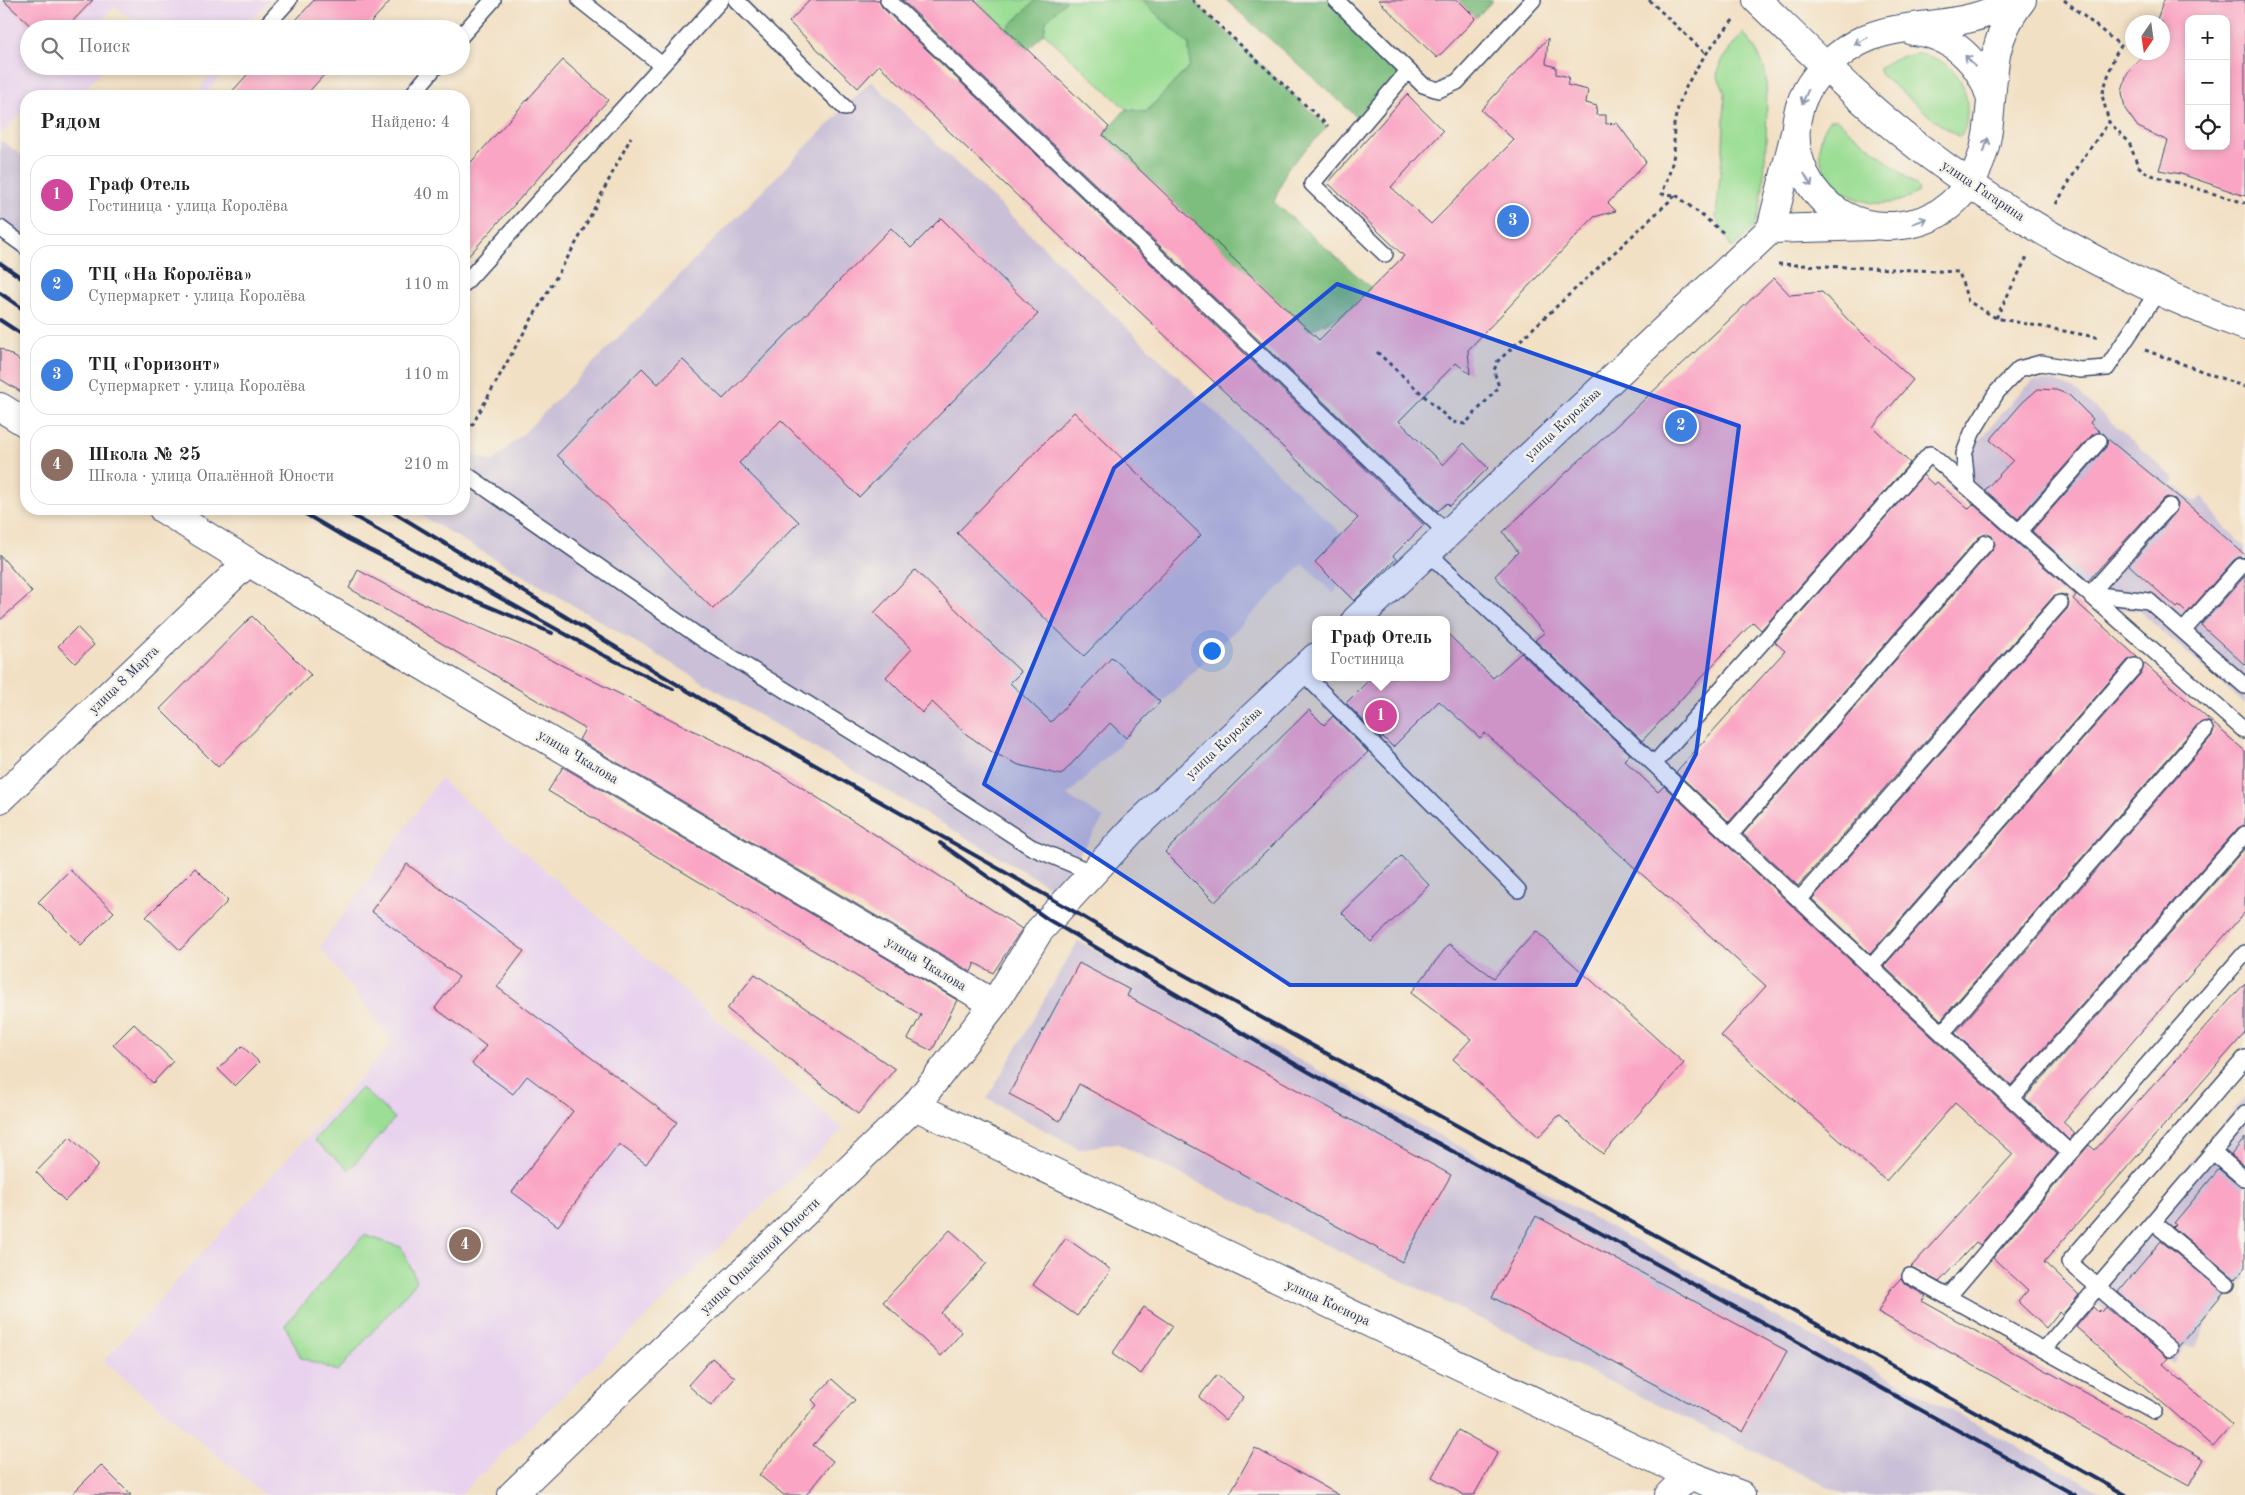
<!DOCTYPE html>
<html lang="ru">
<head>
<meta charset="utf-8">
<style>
  :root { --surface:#fff; --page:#f2f2f2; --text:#222; --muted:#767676; --line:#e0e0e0; --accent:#b5179e }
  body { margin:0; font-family:"Old Standard TT",serif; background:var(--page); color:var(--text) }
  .controls { position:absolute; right:15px; top:15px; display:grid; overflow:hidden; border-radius:10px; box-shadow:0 2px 8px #0003 }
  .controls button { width:45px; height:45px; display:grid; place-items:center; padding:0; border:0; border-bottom:1px solid var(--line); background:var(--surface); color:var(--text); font:25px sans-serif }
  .compass { position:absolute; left:2125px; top:15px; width:45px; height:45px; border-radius:50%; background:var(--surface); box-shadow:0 2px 8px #0003; rotate:193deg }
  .you { position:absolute; left:1211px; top:650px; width:18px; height:18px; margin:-12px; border:4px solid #fff; border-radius:50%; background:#1a73e8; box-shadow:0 0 0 8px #1a73e833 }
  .badge { display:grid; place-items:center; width:32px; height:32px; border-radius:50%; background:var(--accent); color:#fff; font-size:16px; font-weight:700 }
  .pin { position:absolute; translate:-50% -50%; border:2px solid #fff; box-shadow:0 1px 5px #0006 }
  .popup { position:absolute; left:1312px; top:616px; width:138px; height:65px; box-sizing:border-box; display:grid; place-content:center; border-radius:10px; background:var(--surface); filter:drop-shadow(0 1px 4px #0005); font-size:16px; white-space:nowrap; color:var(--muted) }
  .popup b { font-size:19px; color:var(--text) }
  .popup::after { content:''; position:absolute; left:50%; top:100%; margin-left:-10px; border:10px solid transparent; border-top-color:var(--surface) }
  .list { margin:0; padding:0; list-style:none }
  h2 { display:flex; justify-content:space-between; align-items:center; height:65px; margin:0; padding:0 20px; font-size:21px }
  h2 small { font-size:16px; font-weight:400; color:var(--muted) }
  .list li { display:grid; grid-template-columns:32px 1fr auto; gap:15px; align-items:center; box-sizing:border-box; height:80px; margin:0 10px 10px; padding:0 10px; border:1px solid var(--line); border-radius:20px }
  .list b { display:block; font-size:19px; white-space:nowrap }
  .list p { margin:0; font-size:16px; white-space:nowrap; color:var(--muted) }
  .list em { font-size:16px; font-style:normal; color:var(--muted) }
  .icon { flex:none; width:28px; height:28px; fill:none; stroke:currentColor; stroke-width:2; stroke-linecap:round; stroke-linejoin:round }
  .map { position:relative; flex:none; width:2245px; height:1495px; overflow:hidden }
  .search { position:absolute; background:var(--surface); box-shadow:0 2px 8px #0003; left:20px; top:20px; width:450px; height:55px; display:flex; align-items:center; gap:12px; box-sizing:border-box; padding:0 18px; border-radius:28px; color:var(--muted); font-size:19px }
  .panel { position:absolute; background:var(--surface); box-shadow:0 2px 8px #0003; left:20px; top:90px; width:450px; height:425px; border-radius:20px }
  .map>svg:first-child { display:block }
  .built { fill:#e8d2ee }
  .industrial { fill:#c9bfd7 }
  .green { fill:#9cde95; stroke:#5c867a }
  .forest { fill:#7dbd7e; stroke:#4c766e }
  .building { fill:#faa5c4; fill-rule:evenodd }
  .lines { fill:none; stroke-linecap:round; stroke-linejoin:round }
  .lane-casing { stroke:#3b4a6d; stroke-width:18 }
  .street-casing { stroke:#3b4a6d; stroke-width:30 }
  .secondary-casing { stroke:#3b4a6d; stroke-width:30 }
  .primary-casing { stroke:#3b4a6d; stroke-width:30 }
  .path { stroke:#3b4a6d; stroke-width:3; stroke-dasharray:4 4; stroke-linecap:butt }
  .lane { stroke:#fff; stroke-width:15 }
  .street { stroke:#fff; stroke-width:28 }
  .secondary { stroke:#fff; stroke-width:28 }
  .primary { stroke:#fff; stroke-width:28 }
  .rail { stroke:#1b2f5e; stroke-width:4 }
  .oneway { stroke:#8d97ae }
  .marked { fill:#1d4ed8; fill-opacity:0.2; stroke:#1d4ed8; stroke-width:4; stroke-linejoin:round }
  .labels { text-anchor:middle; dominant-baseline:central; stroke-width:5; stroke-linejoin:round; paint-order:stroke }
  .street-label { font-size:14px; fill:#1b2f5e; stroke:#f7f3e8 }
</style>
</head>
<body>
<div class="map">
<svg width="2245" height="1495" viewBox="0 0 2245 1495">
  <rect width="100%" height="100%" fill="#f7f3e8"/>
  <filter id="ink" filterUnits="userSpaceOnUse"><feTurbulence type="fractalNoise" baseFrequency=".02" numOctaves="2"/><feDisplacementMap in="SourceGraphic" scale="10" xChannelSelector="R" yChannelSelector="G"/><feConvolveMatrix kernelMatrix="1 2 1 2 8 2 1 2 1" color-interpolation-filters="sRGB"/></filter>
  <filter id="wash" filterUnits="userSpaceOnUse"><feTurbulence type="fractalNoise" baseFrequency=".0096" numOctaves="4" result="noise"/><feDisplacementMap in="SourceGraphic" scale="20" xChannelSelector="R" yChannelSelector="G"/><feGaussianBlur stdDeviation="1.12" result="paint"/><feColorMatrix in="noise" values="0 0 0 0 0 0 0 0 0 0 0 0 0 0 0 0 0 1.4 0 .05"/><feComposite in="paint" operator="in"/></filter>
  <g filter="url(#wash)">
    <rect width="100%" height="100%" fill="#f2e0c4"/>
    <path class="built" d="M 0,0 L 269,0 L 244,29 L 157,29 L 147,20 L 140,27 L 115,6 L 95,29 L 29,29 L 29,66 L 106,66 L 79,96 L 26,96 L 26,108 L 0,136 Z
      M 199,66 L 228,66 L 206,94 L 200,88 L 210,76 Z
      M 440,779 L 843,1129 L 460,1495 L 265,1495 L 104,1361 L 393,1042 L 320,947 Z"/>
    <path class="industrial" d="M 871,81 L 1354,546 L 1334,594 L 1303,564 L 1067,796 L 1104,818 L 1055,890 L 410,509 L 464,509 L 464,450 L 492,462 L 527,430 Z
      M 0,140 L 26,158 L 26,257 L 0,235 Z
      M 2033,381 L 2055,381 L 2074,389 L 2175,479 L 2172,484 L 2195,502 L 2202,495 L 2221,523 L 2245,547 L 2245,704 L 2139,611 L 2084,604 L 1945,482 L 2014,399 Z
      M 1078,941 L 2108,1495 L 1845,1495 L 1116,1143 L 1079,1149 L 987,1099 Z
      M 2245,1097 L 2245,1281 L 2242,1281 L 2206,1323 L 2196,1347 L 2185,1346 L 2173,1363 L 2083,1292 Z"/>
    <path class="green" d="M 975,0 L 1036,0 L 1006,29 Z
      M 1067,0 L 1141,0 L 1189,44 L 1190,66 L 1146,112 L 1126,109 L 1044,33 L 1046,21 Z
      M 1743,33 C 1753,44 1762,58 1765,72 C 1769,95 1766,206 1755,224 C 1750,233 1739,241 1732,249 L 1716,217 L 1723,146 L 1725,93 L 1717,75 L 1723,58 Z
      M 1919,54 C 1950,59 1968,80 1967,111 C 1967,121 1966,130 1959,137 L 1942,126 L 1880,74 L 1879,69 C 1890,58 1904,55 1919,54 Z
      M 1836,119 L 1918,187 L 1918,192 C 1865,228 1792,172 1830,120 Z
      M 361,1088 L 395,1118 L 349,1170 L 314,1140 Z
      M 364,1235 L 401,1247 L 417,1281 L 338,1371 L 301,1358 L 285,1325 Z"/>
    <path class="forest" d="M 1036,0 L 1067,0 L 1046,21 L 1044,33 L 1028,50 L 1006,29 Z
      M 1141,0 L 1192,0 L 1327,127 L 1287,169 L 1274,202 L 1371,288 L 1347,313 L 1309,331 L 1103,135 L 1126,109 L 1146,112 L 1190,66 L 1189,44 Z
      M 1226,0 L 1336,0 L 1408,71 L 1364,123 Z
      M 1458,0 L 1493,0 L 1476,18 Z"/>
    <g id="blocks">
      <path class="building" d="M 3,0 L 93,0 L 65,29 L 34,29 Z
        M 314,0 L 391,0 L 365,29 L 288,29 Z
        M 810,0 L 879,0 L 882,7 L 1424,525 L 1393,556 L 1396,559 L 1354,601 L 1315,562 L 1358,518 L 879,65 L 858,88 L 789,22 Z
        M 902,0 L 975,0 L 1109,127 L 1103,135 L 1319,340 L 1404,256 L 1328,183 L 1407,94 L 1443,131 L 1391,187 L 1431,224 L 1514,140 L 1481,110 L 1548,38 L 1546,64 L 1556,67 L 1556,74 L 1569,77 L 1567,85 L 1588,90 L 1586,103 L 1597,106 L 1596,115 L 1606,115 L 1606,124 L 1617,123 L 1646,162 L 1608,203 L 1616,211 L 1594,217 L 1468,350 L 1470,374 L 1456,363 L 1399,421 L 1443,465 L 1464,443 L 1488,468 L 1450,506 L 1447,503 L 1438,511 Z
        M 1378,0 L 1458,0 L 1476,18 L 1437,58 Z
        M 2164,0 L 2245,0 L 2245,196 L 2181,174 L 2159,170 L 2168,141 L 2138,127 L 2125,109 L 2122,92 L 2126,76 L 2130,69 L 2146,52 L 2162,52 L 2162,22 L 2156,22 ZM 2189,19 L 2226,19 L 2226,146 L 2189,146 Z
        M 563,60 L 608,100 L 464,261 L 464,170 Z
        M 255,66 L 332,66 L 305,96 L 228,96 Z
        M 941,218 L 1038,314 L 859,497 L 781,420 L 739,463 L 799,522 L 713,609 L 557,455 L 642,368 L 658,384 L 682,359 L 723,399 L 891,228 L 911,248 Z
        M 1774,278 L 1790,295 L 1822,292 L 1851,323 L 1913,380 L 1873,427 L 1910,463 L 1761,630 L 1753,622 L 1642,741 L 1535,640 L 1544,633 L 1495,576 L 1518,552 L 1503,532 Z
        M 0,348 L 26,364 L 26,395 L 0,379 Z
        M 2038,389 L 2056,390 L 2069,395 L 2093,419 L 2090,423 L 2100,432 L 2092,435 L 2018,519 L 1985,490 L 2013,460 L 1990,440 L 2023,402 Z
        M 1074,412 L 1201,535 L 1084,656 L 957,533 Z
        M 2108,439 L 2191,507 L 2245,555 L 2245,558 L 2239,557 L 2234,560 L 2187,613 L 2179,606 L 2177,608 L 2129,565 L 2176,512 L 2178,504 L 2175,499 L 2167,497 L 2162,500 L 2088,581 L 2032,531 L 2106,447 Z
        M 1923,475 L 1934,485 L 1937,482 L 1968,509 L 1973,504 L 2076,595 L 2073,599 L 2137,657 L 2128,660 L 1870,954 L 1812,899 L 2067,609 L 2069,604 L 2067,596 L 2061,594 L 2053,597 L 1798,886 L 1743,834 L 1993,549 L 1995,544 L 1992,536 L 1987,534 L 1979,537 L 1729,822 L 1676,772 L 1785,651 L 1775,642 Z
        M 0,555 L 32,592 L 0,620 Z
        M 358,570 L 412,599 L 525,647 L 779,773 L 1022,929 L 993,973 L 975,963 L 971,972 L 579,740 L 585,729 L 349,588 Z
        M 915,570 L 1021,672 L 1010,683 L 1051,722 L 1112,657 L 1160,702 L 1126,738 L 1110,723 L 1061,775 L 1019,765 L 992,752 L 966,734 L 932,702 L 922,713 L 886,677 L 912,649 L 874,613 Z
        M 2245,576 L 2245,665 L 2201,625 Z
        M 252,616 L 311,675 L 218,767 L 160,709 Z
        M 77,627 L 94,645 L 75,663 L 58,646 Z
        M 1446,632 L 1493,678 L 1521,653 L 1630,754 L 1624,760 L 1658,792 L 1664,786 L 2057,1154 L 1980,1245 L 1976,1242 L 1939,1282 L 1911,1267 L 2013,1154 L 1955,1103 L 1886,1181 L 1721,1036 L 1766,986 L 1485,733 L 1480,738 L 1439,701 L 1393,747 L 1383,737 L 1381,739 L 1346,703 L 1372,677 L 1446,677 Z
        M 2144,663 L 2245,751 L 2245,825 L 2238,828 L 2011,1085 L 1955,1033 L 2212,736 L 2214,731 L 2211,723 L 2206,721 L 2198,724 L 1941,1020 L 1884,966 L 2142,672 Z
        M 1309,710 L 1324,725 L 1333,716 L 1368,752 L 1215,902 L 1165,852 Z
        M 563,767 L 957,1000 L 932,1051 L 908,1039 L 921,1015 L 548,791 Z
        M 2245,848 L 2245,912 L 2063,1122 L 2075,1133 L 2069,1140 L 2025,1098 Z
        M 1401,856 L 1429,885 L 1371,942 L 1342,913 Z
        M 407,864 L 524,951 L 497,987 L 677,1122 L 646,1164 L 619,1144 L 558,1226 L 512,1192 L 573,1111 L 527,1076 L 513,1094 L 472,1064 L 486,1046 L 435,1008 L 459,977 L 371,911 Z
        M 195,868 L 228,901 L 180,950 L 146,917 Z
        M 70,870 L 114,912 L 81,945 L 38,902 Z
        M 1536,931 L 1684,1063 L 1603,1154 L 1559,1115 L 1539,1137 L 1453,1059 L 1471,1039 L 1411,993 L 1449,944 L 1494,978 Z
        M 1079,963 L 1130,990 L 1127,996 L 1451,1175 L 1402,1262 L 1079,1084 L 1060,1121 L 1009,1094 Z
        M 755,974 L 895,1069 L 858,1114 L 727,1009 Z
        M 2245,983 L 2245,1033 L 2044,1262 L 2079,1295 L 2062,1315 L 2059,1312 L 2046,1328 L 2018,1302 L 2028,1290 L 1993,1258 L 2089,1145 L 2095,1150 Z
        M 134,1024 L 173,1061 L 153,1083 L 113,1045 Z
        M 242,1046 L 259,1062 L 235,1086 L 218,1069 Z
        M 70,1137 L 99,1165 L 65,1201 L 36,1172 Z
        M 2245,1138 L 2245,1167 L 2231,1155 Z
        M 2219,1169 L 2239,1186 L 2245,1188 L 2245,1267 L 2235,1279 L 2173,1227 L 2176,1224 L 2174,1223 Z
        M 1536,1216 L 1787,1351 L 1743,1432 L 1492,1297 Z
        M 950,1230 L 987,1263 L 941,1313 L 962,1332 L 941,1356 L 883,1302 Z
        M 1066,1238 L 1111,1270 L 1077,1316 L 1033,1285 Z
        M 2161,1241 L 2224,1292 L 2179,1346 L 2118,1292 Z
        M 1901,1278 L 1905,1284 L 1926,1296 L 1922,1301 L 2204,1459 L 2189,1486 L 1878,1312 L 1890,1290 Z
        M 1144,1307 L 1173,1326 L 1141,1374 L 1112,1354 Z
        M 2093,1307 L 2098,1312 L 2100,1310 L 2102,1312 L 2106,1307 L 2168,1358 L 2163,1364 L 2232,1425 L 2213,1447 L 2076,1327 Z
        M 712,1358 L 735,1378 L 711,1406 L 688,1385 Z
        M 1217,1375 L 1244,1397 L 1225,1420 L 1199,1397 Z
        M 832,1379 L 855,1400 L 813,1445 L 833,1461 L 806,1495 L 784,1495 L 759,1475 L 817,1405 L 812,1400 Z
        M 1458,1430 L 1498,1452 L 1474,1495 L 1464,1495 L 1432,1477 Z
        M 1255,1448 L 1339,1495 L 1229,1495 Z
        M 101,1465 L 131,1495 L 71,1495 Z"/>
    </g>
  </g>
  <g filter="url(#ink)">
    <use href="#blocks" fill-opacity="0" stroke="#3b4a6d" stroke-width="1"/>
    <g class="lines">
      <g class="lane-casing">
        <path id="lane" d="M 580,0 L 662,65
          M 736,0 L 845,108
          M 888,0 L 1448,534
          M 1336,0 L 1423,85 L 1438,90 L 1457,82 L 1533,0
          M 263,29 L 289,0
          M 461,36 L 493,0
          M 411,96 L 436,66
          M 0,228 L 26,247
          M 1385,254 L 1312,184 L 1408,71
          M 464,284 L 721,0
          M 464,473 L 704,640 L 890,755 L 1031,847 L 1093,873
          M 1967,486 L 1964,454 L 1972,433 L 1997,392 L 2019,369 L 2041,363 L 2080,370 L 2107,368 L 2158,291
          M 2169,506 L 2090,594 L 2149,601 L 2245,686
          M 2019,532 L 2099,441
          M 1427,552 L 2070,1153 L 2245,953
          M 2183,631 L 2241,566
          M 1301,671 L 1518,890
          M 1654,764 L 1930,454 L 2245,731
          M 1730,835 L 1986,543
          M 1799,900 L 2060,603
          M 1871,967 L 2135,666
          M 1942,1033 L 2205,730
          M 2012,1098 L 2245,834
          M 2213,1152 L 2245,1179
          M 2070,1153 L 1948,1297 L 2154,1411
          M 2153,1222 L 2227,1284
          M 1910,1276 L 1948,1297
          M 2170,1349 L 2069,1262 L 2245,1058
          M 2044,1350 L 2245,1114"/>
      </g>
      <g class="street-casing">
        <path id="street" d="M 1771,229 L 1872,226
          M 1771,229 L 1795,133
          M 0,407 L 26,423
          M 163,509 L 248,562 L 994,1004
          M 1356,620 L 1771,229
          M 0,799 L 248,562
          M 915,1106 L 1689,1475 L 1741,1495
          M 512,1495 L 915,1106 L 994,1004 L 1039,931 L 1049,920 L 1133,829 L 1316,657
          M 1669,1495 L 1689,1475"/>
      </g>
      <g class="secondary-casing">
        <path id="secondary" d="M 2011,0 C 1972,30 1911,20 1867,38 C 1852,44 1838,55 1826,66 C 1759,129 1811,238 1902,225 C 1920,223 1937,216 1950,205 C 1996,165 1987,113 1995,61 C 1998,39 2008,18 2022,0
          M 1913,31 C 1951,34 1982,63 1991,100"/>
      </g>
      <g class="primary-casing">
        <path id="primary" d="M 1757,0 C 1810,51 1862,104 1920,148 C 2019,223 2128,284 2245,326"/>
      </g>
      <path class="path" d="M 1192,0 L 1328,126
        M 1649,0 L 1705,53
        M 2064,0 L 2121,46 L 2114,57 L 2102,95 L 2109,122 L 2129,142 L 2138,166 L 2148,174 L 2245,203
        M 1676,195 L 1725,234
        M 2056,204 L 2084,157 L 2109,122
        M 1778,264 L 1959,272 L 1968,301 L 1996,318 L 2100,338
        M 1996,318 L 2028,255
        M 2145,350 L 2245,387
        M 1377,352 L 1452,422 L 1465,424 L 1499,387 L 1494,371 L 1497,362 L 1676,195 L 1662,194 C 1667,180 1672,167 1674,153 C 1675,144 1673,134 1674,125 C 1681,83 1707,51 1734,19
        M 464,440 L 516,346 L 579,238 L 631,137"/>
      <use href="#lane" class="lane"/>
      <use href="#street" class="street"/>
      <use href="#secondary" class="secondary"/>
      <use href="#primary" class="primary"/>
      <path class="rail" d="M 0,263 L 26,281
        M 0,293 L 26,311
        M 0,320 L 26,337
        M 297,509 L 348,539 L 443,587 L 552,633
        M 341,509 L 601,654 L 673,689
        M 388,509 L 739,722 L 1063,905 L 1132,946 L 2126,1495
        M 940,843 L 1049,920 L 1309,1072 L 2075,1495"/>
    </g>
    <defs><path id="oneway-shaft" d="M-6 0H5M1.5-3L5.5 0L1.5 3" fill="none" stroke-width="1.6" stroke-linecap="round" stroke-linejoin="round" transform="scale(1.25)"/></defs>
    <g class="oneway">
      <use href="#oneway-shaft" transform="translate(1861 41) rotate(152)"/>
      <use href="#oneway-shaft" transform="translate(1970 61) rotate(-131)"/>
      <use href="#oneway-shaft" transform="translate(1805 97) rotate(114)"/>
      <use href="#oneway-shaft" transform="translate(1986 145) rotate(-73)"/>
      <use href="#oneway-shaft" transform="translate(1808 180) rotate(60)"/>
      <use href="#oneway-shaft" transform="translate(1920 221) rotate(-20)"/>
    </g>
  </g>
  <path class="marked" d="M 1337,284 L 1739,426 L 1696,754 L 1576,985 L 1290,985 L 984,784 L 1114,468 Z"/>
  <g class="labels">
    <g class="street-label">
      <text transform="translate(1983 191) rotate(34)">улица Гагарина</text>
      <text transform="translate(1563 424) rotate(-43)">улица Королёва</text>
      <text transform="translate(124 680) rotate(-44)">улица 8 Марта</text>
      <text transform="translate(1224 743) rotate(-43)">улица Королёва</text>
      <text transform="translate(578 757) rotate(31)">улица Чкалова</text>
      <text transform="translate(926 964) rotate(31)">улица Чкалова</text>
      <text transform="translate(760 1256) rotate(-44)">улица Опалённой Юности</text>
      <text transform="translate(1328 1303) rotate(25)">улица Косиора</text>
    </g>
  </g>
</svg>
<div class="controls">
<button>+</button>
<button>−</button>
<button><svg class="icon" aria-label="locate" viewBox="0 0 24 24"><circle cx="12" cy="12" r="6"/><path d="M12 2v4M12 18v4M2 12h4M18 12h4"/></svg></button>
</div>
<svg class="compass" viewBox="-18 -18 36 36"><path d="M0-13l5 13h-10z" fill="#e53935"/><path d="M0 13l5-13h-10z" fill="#767676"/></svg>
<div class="you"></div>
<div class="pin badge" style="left:1381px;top:716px;background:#d1479c">1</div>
<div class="popup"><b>Граф Отель</b>Гостиница</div>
<div class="pin badge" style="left:1681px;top:426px;background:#3f7fe0">2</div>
<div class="pin badge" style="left:1513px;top:221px;background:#3f7fe0">3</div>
<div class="pin badge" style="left:465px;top:1245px;background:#8d6e63">4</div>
<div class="search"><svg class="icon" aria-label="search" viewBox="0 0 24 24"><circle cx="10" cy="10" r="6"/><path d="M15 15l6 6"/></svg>Поиск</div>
<section class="panel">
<h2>Рядом<small>Найдено: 4</small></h2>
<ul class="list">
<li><span class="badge" style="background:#d1479c">1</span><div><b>Граф Отель</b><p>Гостиница · улица Королёва</p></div><em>40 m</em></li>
<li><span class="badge" style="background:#3f7fe0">2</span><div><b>ТЦ «На Королёва»</b><p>Супермаркет · улица Королёва</p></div><em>110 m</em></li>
<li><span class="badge" style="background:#3f7fe0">3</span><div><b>ТЦ «Горизонт»</b><p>Супермаркет · улица Королёва</p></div><em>110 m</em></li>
<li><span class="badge" style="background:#8d6e63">4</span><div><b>Школа № 25</b><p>Школа · улица Опалённой Юности</p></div><em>210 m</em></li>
</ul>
</section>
</div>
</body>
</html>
